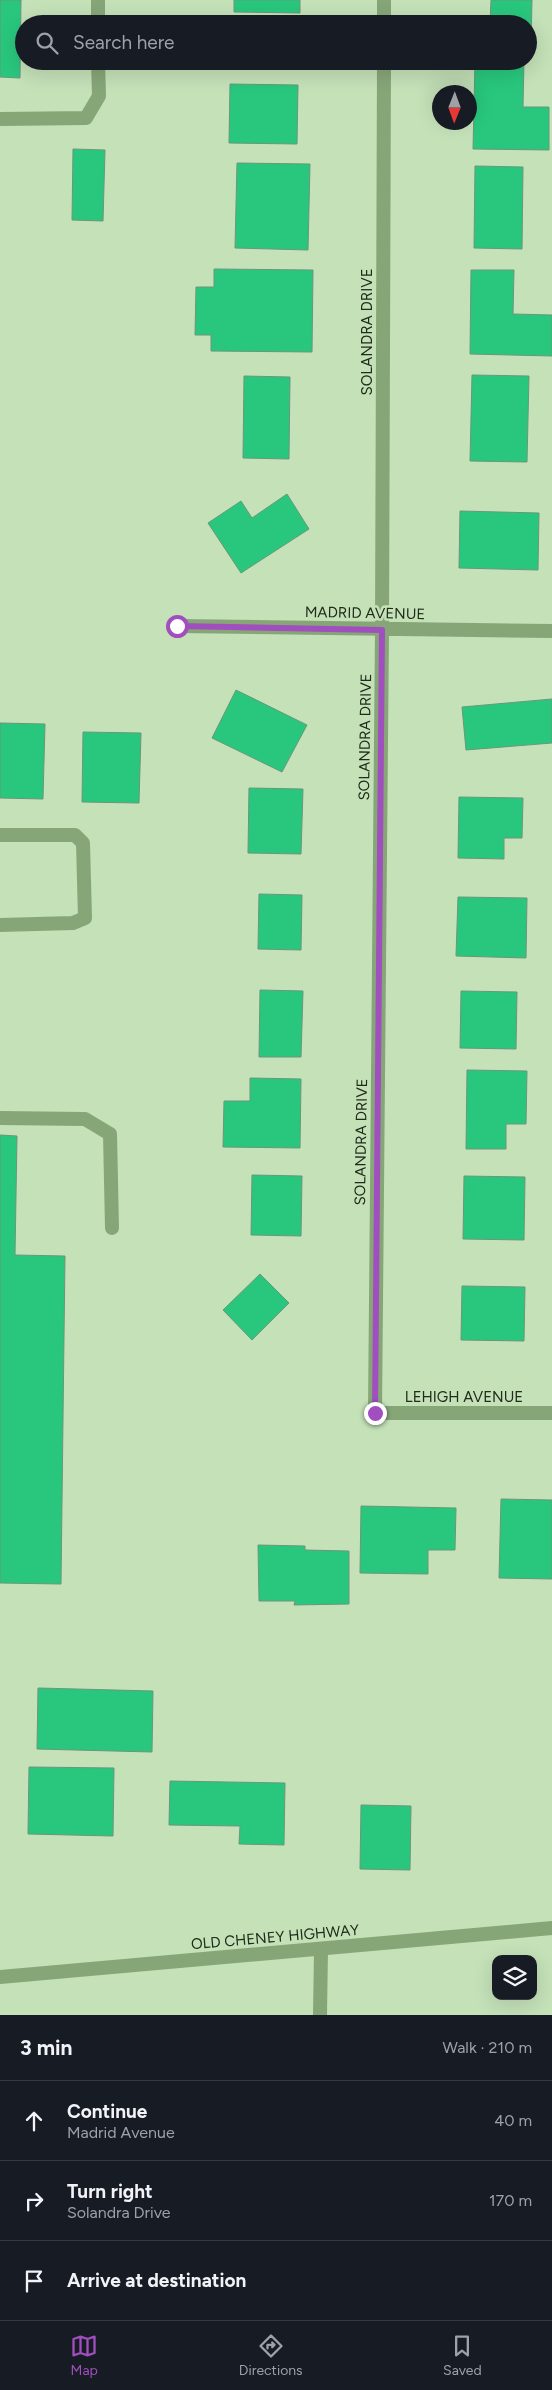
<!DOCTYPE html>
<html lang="en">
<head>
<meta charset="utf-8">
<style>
  :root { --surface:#171b24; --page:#20242c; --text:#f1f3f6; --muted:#9ea1a6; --line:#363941; --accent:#a14ebe }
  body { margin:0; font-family:Figtree,sans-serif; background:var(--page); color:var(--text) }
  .controls { position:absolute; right:15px; bottom:15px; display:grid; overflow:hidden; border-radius:10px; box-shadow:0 5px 20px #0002 }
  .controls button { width:45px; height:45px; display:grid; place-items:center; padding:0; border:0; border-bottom:1px solid var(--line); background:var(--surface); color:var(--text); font:25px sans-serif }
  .compass { position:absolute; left:432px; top:85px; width:45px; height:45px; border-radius:50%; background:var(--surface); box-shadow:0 5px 20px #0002; rotate:181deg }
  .stop { position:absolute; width:15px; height:15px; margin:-11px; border:4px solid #a14ebe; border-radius:50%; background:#fff }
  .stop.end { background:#a14ebe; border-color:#fff; box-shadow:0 1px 5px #0008 }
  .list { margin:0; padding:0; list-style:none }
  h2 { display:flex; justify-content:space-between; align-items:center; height:65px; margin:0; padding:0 20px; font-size:21px }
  h2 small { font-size:16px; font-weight:400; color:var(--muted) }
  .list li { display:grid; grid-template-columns:32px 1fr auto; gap:15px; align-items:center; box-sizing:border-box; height:80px; padding:0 20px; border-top:1px solid var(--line) }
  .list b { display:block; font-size:19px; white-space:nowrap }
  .list p { margin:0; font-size:16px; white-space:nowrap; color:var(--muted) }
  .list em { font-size:16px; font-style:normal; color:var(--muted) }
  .icon { flex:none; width:28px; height:28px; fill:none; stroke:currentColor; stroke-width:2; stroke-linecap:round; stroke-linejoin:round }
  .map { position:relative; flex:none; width:552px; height:2015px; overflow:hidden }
  .search { position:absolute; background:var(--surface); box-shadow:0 5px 20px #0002; left:15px; right:15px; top:15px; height:55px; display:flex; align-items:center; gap:12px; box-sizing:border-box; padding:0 18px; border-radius:28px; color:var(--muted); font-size:19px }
  .sheet { height:305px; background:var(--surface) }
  nav { display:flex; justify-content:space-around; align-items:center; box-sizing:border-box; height:70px; border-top:1px solid var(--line); background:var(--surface); font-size:14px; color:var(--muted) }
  nav a { display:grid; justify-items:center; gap:2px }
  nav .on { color:var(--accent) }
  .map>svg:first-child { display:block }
  .building { fill:#29c77d; stroke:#6a967a }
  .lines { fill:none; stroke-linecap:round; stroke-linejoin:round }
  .service { stroke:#86a678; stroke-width:14 }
  .minor { stroke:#86a678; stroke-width:14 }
  .tertiary { stroke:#86a678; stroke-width:14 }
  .route { stroke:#a14ebe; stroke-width:6 }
  .labels { text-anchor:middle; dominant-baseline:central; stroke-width:5; stroke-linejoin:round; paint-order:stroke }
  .street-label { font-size:15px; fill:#202b1b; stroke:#c4e1b8 }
</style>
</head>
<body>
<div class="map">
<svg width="552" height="2015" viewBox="0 0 552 2015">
  <rect width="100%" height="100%" fill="#c4e1b8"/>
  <path class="building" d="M 0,0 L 21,0 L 20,78 L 0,77 Z
    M 234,0 L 300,0 L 300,13 L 234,12 Z
    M 491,0 L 532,0 L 531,41 L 528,41 L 528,24 L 490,24 Z
    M 475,61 L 524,61 L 523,107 L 549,107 L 549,150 L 473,149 Z
    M 230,84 L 298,85 L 297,144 L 229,143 Z
    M 73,149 L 105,150 L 103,221 L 72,220 Z
    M 237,163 L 310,164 L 308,250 L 235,248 Z
    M 475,166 L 523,167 L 522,249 L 474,248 Z
    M 214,269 L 313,270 L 312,352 L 211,351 L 211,335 L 195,335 L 196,287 L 214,287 Z
    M 471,270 L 514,270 L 513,314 L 552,315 L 552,356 L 470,354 Z
    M 472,375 L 529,376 L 527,462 L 470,461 Z
    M 244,376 L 290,377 L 289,459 L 243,458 Z
    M 287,494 L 309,529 L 241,573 L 208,523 L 241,501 L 252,518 Z
    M 460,511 L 539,513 L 538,570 L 459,568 Z
    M 236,690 L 307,725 L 282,772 L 212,738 Z
    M 552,699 L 552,743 L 466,750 L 462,707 Z
    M 0,723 L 45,724 L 43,799 L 0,798 Z
    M 83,732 L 141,733 L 139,803 L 82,802 Z
    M 249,788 L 303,789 L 301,854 L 248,853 Z
    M 459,797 L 523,798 L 522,838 L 504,838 L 504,859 L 458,858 Z
    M 259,894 L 302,895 L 301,950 L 258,949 Z
    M 458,897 L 527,898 L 526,958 L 456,956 Z
    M 260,990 L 303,991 L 301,1057 L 259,1057 Z
    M 461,991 L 517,992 L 516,1049 L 460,1048 Z
    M 467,1070 L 527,1071 L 526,1124 L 506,1124 L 506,1149 L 466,1149 Z
    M 250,1078 L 301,1079 L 300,1148 L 223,1147 L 224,1101 L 250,1101 Z
    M 0,1135 L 17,1136 L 15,1255 L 65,1256 L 61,1584 L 0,1583 Z
    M 252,1175 L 302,1176 L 301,1236 L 251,1235 Z
    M 464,1176 L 525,1177 L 524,1240 L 463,1239 Z
    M 260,1274 L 289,1303 L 252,1340 L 223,1310 Z
    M 462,1286 L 525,1287 L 524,1341 L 461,1340 Z
    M 501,1499 L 552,1500 L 552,1579 L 499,1578 Z
    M 361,1506 L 456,1508 L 455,1550 L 428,1550 L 428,1574 L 360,1573 Z
    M 258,1545 L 305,1546 L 305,1550 L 349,1551 L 349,1604 L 294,1605 L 295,1601 L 259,1601 Z
    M 38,1688 L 153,1691 L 152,1752 L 37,1749 Z
    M 29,1767 L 114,1768 L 113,1836 L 28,1834 Z
    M 170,1781 L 285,1783 L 284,1845 L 239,1844 L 240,1826 L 169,1825 Z
    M 361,1805 L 411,1806 L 410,1870 L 360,1869 Z"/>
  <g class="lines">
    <path class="service" d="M 98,0 L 98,24
      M 0,119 L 86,118 L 99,96 L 98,61
      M 0,835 L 75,835 L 83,843 L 85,918 L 73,923 L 0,925
      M 0,1118 L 85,1119 L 110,1134 L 112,1228"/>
    <path class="minor" d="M 384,24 L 384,0
      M 384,61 L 382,630 L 375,1413 L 552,1413
      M 177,626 L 552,631
      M 320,2015 L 321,1950"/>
    <path class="tertiary" d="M 0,1977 L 552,1928"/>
  </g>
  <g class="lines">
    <path class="route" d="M 177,626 L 382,630 L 375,1413"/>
  </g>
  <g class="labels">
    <g class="street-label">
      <text transform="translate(367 332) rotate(-90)">SOLANDRA DRIVE</text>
      <text transform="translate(365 613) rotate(1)">MADRID AVENUE</text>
      <text transform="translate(365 737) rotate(-89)">SOLANDRA DRIVE</text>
      <text transform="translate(361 1142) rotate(-89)">SOLANDRA DRIVE</text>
      <text x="464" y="1397">LEHIGH AVENUE</text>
      <text transform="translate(275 1937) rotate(-5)">OLD CHENEY HIGHWAY</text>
    </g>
  </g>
</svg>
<div class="controls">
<button><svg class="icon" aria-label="layers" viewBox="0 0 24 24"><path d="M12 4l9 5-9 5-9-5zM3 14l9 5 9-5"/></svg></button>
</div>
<svg class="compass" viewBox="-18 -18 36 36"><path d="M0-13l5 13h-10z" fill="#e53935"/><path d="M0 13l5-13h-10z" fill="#9ea1a6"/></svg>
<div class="stop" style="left:177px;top:626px"></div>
<div class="stop end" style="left:375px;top:1413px"></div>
<div class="search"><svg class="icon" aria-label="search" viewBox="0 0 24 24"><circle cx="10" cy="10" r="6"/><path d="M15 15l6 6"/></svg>Search here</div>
</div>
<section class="sheet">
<h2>3 min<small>Walk · 210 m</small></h2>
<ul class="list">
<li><svg class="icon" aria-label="ahead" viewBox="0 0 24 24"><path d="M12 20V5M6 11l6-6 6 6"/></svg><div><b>Continue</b><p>Madrid Avenue</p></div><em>40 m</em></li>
<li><svg class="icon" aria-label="right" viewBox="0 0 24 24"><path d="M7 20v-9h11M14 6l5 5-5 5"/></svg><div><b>Turn right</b><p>Solandra Drive</p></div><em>170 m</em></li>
<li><svg class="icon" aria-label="arrive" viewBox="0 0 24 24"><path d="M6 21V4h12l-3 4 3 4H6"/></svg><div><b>Arrive at destination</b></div></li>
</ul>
</section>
<nav>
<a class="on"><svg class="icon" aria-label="map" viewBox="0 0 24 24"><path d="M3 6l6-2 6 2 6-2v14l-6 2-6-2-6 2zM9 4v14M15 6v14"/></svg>Map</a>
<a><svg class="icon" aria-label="directions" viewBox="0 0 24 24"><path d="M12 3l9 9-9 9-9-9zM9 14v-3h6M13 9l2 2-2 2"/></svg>Directions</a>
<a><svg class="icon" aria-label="saved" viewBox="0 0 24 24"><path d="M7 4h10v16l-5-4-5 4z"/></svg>Saved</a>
</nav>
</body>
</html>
